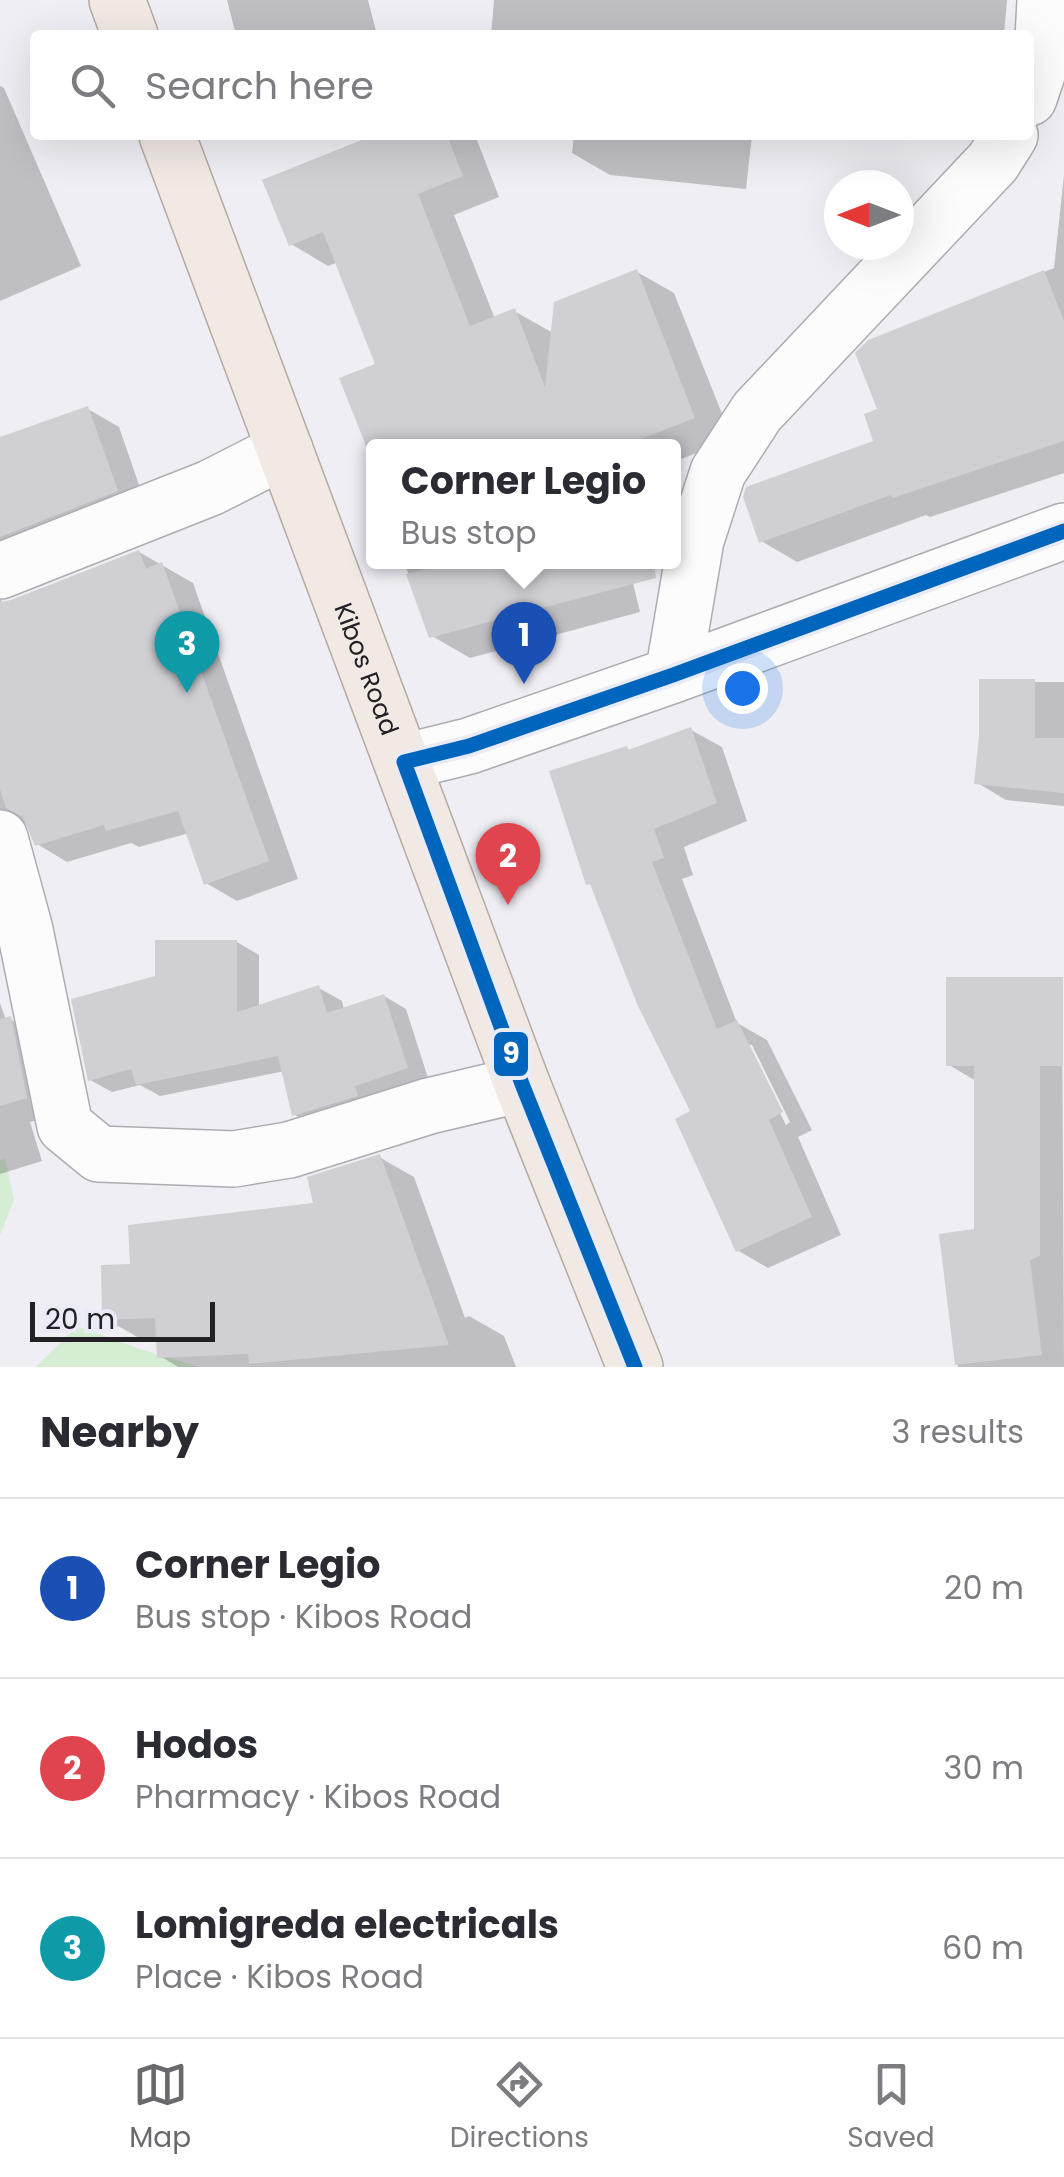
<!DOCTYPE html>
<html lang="en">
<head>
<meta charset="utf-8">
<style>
  :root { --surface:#fff; --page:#f7f7f7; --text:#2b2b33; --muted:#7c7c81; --line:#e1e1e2; --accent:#69686d }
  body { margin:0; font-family:Poppins,sans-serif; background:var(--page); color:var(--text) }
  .compass { position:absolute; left:824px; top:170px; width:90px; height:90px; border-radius:50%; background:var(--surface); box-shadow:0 10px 40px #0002; rotate:270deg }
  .scale { position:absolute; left:30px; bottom:25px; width:185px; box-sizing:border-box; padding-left:10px; border:5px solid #212025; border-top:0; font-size:28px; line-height:35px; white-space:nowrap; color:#212025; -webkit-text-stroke:8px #ebebf7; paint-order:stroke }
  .you { position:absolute; left:742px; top:688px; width:35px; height:35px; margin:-25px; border:8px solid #fff; border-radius:50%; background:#1a73e8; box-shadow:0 0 0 15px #1a73e833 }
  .badge { display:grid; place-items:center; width:65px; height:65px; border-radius:50%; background:var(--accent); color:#fff; font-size:32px; font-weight:700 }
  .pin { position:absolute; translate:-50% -82px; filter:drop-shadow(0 2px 5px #0008) }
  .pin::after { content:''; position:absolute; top:52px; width:35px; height:30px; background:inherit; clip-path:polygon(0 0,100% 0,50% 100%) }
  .popup { position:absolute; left:366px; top:439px; width:315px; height:130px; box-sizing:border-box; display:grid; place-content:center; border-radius:10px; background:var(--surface); filter:drop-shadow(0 2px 8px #0005); font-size:32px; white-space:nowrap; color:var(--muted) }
  .popup b { font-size:38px; color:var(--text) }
  .popup::after { content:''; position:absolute; left:50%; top:100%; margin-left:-20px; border:20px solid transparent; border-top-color:var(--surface) }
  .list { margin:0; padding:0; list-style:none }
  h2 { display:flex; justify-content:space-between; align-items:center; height:130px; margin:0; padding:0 40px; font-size:42px }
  h2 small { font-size:32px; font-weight:400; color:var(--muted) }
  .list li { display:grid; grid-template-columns:65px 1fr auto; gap:30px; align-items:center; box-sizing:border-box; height:180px; padding:0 40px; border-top:2px solid var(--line) }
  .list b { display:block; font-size:38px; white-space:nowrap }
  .list p { margin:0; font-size:32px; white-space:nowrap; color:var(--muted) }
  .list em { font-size:32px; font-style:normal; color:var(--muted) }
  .icon { flex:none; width:55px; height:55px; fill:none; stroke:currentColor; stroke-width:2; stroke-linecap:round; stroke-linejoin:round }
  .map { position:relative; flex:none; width:1064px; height:1367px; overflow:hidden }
  .search { position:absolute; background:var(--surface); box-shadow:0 10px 40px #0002; left:30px; right:30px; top:30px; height:110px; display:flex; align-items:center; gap:25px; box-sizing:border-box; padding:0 35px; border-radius:10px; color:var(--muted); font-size:38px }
  .sheet { height:670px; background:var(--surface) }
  nav { display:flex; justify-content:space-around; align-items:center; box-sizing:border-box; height:140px; border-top:2px solid var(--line); background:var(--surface); font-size:28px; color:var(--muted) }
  nav a { display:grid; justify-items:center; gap:5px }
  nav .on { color:var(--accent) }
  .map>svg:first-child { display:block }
  .green { fill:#d5edd3 }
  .shadow { fill:#0003; fill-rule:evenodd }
  .building { fill:#cfcfd4 }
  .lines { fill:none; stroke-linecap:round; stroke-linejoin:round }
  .minor-casing { stroke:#adadb1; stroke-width:58 }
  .major-casing { stroke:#b6aaa3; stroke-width:58 }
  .minor { stroke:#fcfcfd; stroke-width:55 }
  .major { stroke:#f0e9e4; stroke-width:55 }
  .bus-1-casing { stroke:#ebebf7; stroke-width:22 }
  .bus-1 { stroke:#0065bd; stroke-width:15 }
  .labels { text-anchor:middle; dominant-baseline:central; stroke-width:8; stroke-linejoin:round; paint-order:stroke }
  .street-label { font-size:25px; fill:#212025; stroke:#ebebf7 }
  .line-badge { stroke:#ebebf7; stroke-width:4 }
  .badge-label { font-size:28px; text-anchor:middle; font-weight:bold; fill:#fff }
</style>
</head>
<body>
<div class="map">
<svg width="1064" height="1367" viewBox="0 0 1064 1367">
  <rect width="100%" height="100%" fill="#eeeef4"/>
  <path class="green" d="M 5,1159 L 14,1200 L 0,1235 L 0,1160 Z
    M 77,1326 L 140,1349 L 199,1367 L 36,1367 Z"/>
  <path class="shadow" d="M 227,0 L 368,0 L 377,35 L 236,35 Z
    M 494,0 L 1007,0 L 1004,35 L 491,35 Z
    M 0,86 L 4,88 L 81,266 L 0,301 Z
    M 381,135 L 475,135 L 499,197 L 454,215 L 495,319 L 514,311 L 553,333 L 637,272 L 674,293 L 732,439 L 674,462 L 674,447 L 374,447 L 374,461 L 342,380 L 378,365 L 338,262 L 328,266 L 291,244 Z
    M 574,135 L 752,135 L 746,189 L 610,175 L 572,153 Z
    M 1064,175 L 1064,473 L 930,517 L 926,515 L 797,562 L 761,541 L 876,443 L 881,411 L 869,342 L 1054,268 Z
    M 88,409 L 119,427 L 147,508 L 0,582 L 0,440 Z
    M 139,552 L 193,583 L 298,879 L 237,901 L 206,883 L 189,833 L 139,847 L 131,843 L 67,862 L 37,844 L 28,824 L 23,824 L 0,852 L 0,590 L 2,604 Z
    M 404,562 L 628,562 L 640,612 L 470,658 L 432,636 Z
    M 981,682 L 1064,682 L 1064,806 L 1006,800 L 976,782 L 981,736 Z
    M 691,730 L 722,747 L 747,821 L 684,847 L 693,875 L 682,879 L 737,1023 L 767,1040 L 812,1130 L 798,1137 L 841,1235 L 768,1268 L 737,1250 L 693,1112 L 594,887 L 588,883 L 626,748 L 631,751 ZM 746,1045 L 752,1045 L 790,1122 L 786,1125 Z
    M 237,942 L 259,955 L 259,1008 L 319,988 L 342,1001 L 344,1010 L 384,996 L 406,1009 L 429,1081 L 317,1127 L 295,1115 L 285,1071 L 160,1096 L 140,1085 L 112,1092 L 90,1080 L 158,978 Z
    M 1062,980 L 1064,1367 L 958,1367 L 942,1236 L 976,1232 L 976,1081 L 949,1065 Z
    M 0,1003 L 6,1020 L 10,1019 L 41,1037 L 57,1115 L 30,1122 L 42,1161 L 0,1174 Z
    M 379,1157 L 414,1177 L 465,1318 L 469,1316 L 504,1336 L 516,1367 L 178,1367 L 160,1356 L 159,1338 L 139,1338 L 104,1318 L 133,1266 L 316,1205 Z"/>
  <path class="building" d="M 374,135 L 447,135 L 463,176 L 418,194 L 470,326 L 515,308 L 545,387 L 554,302 L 637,269 L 695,418 L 623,446 L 366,446 L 339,378 L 375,364 L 323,232 L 289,246 L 262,180 Z
    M 1044,270 L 1064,321 L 1064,441 L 893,498 L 891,495 L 759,543 L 743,497 L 746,487 L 873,441 L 864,414 L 877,409 L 855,353 L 868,340 Z
    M 88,406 L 118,491 L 0,537 L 0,437 Z
    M 139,550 L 146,569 L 162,562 L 269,861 L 204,885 L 178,811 L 106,831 L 104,825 L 35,846 L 23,817 L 6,808 L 0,789 L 0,602 L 11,600 Z
    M 454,562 L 654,562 L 656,578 L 429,638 L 406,574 Z
    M 979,679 L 1035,679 L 1035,738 L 1064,738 L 1064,793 L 974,784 L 979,736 Z
    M 691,727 L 717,803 L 654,829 L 664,858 L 652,862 L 717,1029 L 737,1020 L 783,1112 L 769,1120 L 812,1217 L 736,1252 L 675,1119 L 690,1111 L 637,1004 L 590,884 L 586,885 L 549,771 L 627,746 L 628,750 Z
    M 155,940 L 237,940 L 237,1012 L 319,985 L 327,1013 L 384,994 L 408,1068 L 355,1086 L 358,1096 L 292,1116 L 278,1056 L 136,1085 L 131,1069 L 88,1081 L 71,999 L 155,976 Z
    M 946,977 L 1063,977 L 1063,1066 L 1040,1066 L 1040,1256 L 1030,1260 L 1042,1355 L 955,1365 L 939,1234 L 974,1229 L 974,1066 L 946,1066 Z
    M 11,1016 L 27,1098 L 0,1106 L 0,1019 Z
    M 380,1154 L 449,1345 L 249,1364 L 248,1354 L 157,1358 L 155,1318 L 102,1320 L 101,1265 L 130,1264 L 128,1225 L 313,1203 L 307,1177 Z"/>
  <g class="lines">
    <g class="minor-casing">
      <path id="minor" d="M 1029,98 L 1042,59 L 1045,0
        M 0,571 L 210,488 L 285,450
        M 673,675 L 696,540 L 718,472 L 757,412 L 993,162 L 1010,135
        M 404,762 L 469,746 L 673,675 L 1064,531
        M 0,838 L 25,930 L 65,1126 L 99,1154 L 234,1159 L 289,1150 L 429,1106 L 522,1084"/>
    </g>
    <g class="major-casing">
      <g id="major">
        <path d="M 117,0 L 130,35"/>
        <path id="s1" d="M 167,135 L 522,1084 L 635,1367"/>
      </g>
    </g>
    <use href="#minor" class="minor"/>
    <use href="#major" class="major"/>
    <g class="bus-1-casing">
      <path id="bus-1" d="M 635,1367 L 522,1084 L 404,762 L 469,746 L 673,675 L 1064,531"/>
    </g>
    <use href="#bus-1" class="bus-1"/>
  </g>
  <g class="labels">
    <g class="street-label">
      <text stroke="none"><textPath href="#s1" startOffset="570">Kibos Road</textPath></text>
    </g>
  </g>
  <rect class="line-badge" x="492" y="1030" width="38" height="48" rx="10" fill="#0065bd"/>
  <g class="badge-label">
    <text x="511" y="1063">9</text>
  </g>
</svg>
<svg class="compass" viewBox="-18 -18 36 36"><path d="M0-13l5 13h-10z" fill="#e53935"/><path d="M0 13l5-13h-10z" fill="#7c7c81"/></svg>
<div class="scale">20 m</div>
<div class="you"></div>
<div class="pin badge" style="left:524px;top:684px;background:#1a4fb4">1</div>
<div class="popup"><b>Corner Legio</b>Bus stop</div>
<div class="pin badge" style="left:508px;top:905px;background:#e0444e">2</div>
<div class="pin badge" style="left:187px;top:693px;background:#0f9aa8">3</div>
<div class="search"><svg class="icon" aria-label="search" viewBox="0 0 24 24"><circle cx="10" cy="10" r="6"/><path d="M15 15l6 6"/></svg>Search here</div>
</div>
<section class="sheet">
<h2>Nearby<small>3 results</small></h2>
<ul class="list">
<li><span class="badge" style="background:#1a4fb4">1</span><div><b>Corner Legio</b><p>Bus stop · Kibos Road</p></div><em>20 m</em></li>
<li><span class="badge" style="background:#e0444e">2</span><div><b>Hodos</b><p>Pharmacy · Kibos Road</p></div><em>30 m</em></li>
<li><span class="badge" style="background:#0f9aa8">3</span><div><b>Lomigreda electricals</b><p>Place · Kibos Road</p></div><em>60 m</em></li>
</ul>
</section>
<nav>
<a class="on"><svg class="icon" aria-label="map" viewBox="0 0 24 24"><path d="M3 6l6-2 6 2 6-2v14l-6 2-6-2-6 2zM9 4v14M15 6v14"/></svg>Map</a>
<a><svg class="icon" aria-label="directions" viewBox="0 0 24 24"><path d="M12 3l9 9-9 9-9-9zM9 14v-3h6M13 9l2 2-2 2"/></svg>Directions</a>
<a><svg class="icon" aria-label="saved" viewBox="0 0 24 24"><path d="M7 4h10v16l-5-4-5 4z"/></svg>Saved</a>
</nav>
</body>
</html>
